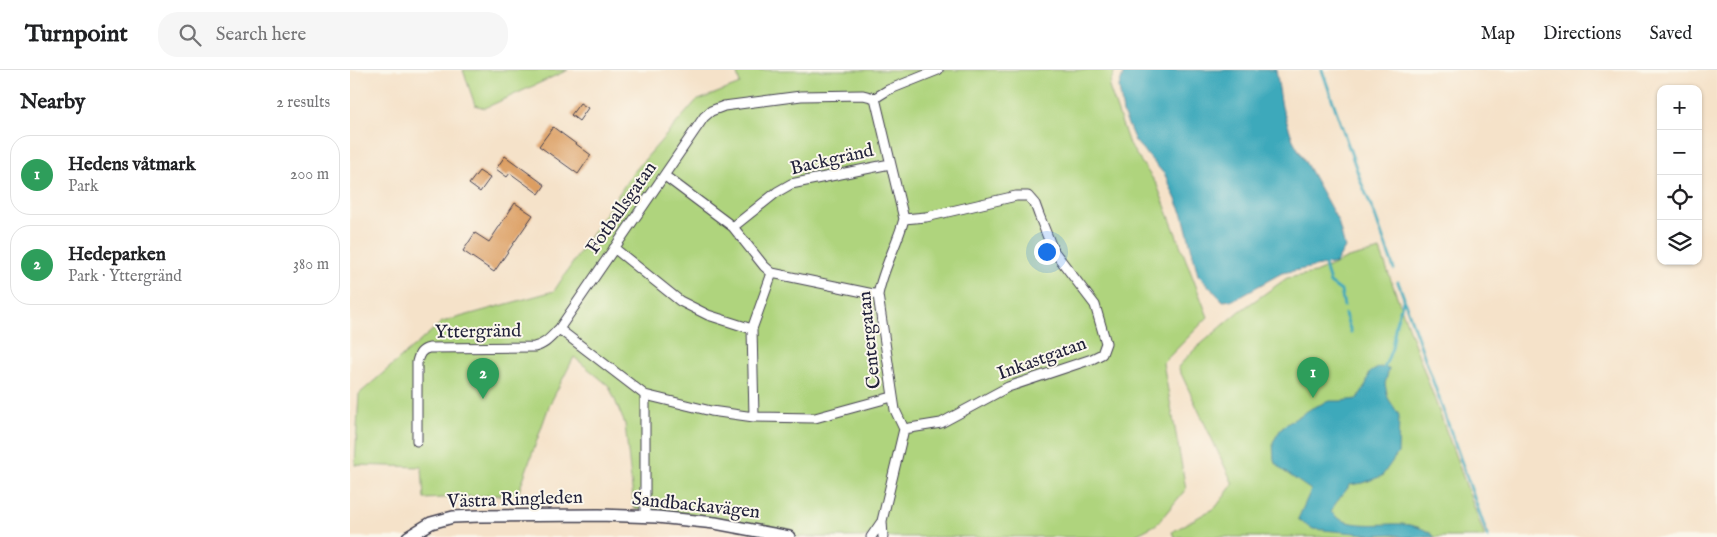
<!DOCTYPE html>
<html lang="en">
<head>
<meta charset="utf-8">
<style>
  :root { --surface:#fff; --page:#f6f6f6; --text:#202124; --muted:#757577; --line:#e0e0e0; --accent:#7c3aed }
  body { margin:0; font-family:"IM FELL English",serif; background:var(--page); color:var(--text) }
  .controls { position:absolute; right:15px; top:15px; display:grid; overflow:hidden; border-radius:10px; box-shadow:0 1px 4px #0004 }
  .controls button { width:45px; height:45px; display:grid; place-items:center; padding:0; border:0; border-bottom:1px solid var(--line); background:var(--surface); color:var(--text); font:25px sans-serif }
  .you { position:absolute; left:696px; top:181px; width:18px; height:18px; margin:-12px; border:4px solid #fff; border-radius:50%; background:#1a73e8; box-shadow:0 0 0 8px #1a73e833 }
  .badge { display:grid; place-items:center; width:32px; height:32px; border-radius:50%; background:var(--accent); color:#fff; font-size:16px; font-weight:700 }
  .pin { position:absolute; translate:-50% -41px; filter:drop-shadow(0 1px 2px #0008) }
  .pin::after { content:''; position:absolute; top:26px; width:18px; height:15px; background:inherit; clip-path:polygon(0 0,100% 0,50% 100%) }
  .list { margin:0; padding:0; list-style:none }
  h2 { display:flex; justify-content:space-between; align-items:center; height:65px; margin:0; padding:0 20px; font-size:21px }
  h2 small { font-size:16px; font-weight:400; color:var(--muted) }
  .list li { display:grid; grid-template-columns:32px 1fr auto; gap:15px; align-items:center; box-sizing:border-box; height:80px; margin:0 10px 10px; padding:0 10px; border:1px solid var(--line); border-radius:20px }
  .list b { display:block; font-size:19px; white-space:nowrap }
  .list p { margin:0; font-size:16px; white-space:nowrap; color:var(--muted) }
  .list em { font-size:16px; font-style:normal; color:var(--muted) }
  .icon { flex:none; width:28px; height:28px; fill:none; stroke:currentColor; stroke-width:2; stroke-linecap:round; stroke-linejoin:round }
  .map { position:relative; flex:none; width:1367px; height:467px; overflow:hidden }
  header { display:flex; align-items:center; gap:30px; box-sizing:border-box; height:70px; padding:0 25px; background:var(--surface); border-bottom:1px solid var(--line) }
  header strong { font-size:24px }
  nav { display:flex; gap:28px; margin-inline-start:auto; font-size:18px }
  .search { width:350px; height:45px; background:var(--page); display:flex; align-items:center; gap:12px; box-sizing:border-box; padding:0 18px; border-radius:20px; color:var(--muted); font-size:19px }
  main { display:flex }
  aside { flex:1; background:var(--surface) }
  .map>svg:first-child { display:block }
  .green { fill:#afd47d; stroke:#687b5c }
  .water { fill:#3ca9bb; stroke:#2f667b }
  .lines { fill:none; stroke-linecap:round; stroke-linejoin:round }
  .stream { stroke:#3ca9bb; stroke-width:3 }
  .building { fill:#dc9e62 }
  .street-casing { stroke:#423f50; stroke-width:11 }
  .secondary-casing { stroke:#423f50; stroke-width:14 }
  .street { stroke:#fff; stroke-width:9 }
  .secondary { stroke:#fff; stroke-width:11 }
  .labels { text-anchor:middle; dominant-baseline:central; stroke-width:4; stroke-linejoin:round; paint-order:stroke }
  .street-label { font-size:19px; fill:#22223b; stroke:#fbf7ec }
</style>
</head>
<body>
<header>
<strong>Turnpoint</strong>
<div class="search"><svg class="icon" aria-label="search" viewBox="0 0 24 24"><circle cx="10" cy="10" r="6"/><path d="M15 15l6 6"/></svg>Search here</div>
<nav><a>Map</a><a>Directions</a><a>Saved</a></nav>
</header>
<main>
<aside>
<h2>Nearby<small>2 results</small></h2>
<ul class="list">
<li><span class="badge" style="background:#2e9e5b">1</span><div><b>Hedens våtmark</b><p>Park</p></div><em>200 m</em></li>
<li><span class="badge" style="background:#2e9e5b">2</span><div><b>Hedeparken</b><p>Park · Yttergränd</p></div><em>380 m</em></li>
</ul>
</aside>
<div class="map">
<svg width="1367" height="467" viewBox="0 0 1367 467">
  <rect width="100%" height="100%" fill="#fbf7ec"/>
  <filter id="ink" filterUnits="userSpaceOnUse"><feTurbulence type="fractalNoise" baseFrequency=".02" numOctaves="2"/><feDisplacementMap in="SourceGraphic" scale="10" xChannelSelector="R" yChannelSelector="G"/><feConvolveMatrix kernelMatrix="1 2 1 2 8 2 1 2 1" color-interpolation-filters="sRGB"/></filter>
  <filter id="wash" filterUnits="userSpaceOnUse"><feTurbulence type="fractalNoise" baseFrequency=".0096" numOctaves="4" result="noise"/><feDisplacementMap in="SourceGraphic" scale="20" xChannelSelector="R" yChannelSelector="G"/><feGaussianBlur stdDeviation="1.12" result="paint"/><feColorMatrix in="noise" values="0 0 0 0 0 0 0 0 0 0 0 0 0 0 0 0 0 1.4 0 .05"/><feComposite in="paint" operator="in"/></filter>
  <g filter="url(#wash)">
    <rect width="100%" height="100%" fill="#f5e2c9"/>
    <path class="green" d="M 113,0 L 218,0 L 135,38 L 125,35 Z
      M 386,0 L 765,0 L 759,17 L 779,74 L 807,115 L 858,247 L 813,293 L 836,419 L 807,454 L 782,467 L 435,467 L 284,438 L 275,354 L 259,316 L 224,287 L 199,336 L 168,424 L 74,429 L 72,397 L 5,395 L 9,324 L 92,252 L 204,221 L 282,104 L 346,31 L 390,14 Z
      M 1030,180 L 1135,467 L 824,467 L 822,462 L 866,437 L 883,414 L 828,297 L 844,280 L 890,241 L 937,208 L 965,203 L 998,188 Z"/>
    <path class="water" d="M 778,0 L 926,0 L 932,37 L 943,70 L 988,151 L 995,178 L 986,193 L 932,203 L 883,230 L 873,231 L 848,205 L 833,145 L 815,105 L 785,71 L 773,43 L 769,17 L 774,1 Z
      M 1030,297 L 1039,299 L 1035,314 L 1038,328 L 1049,345 L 1048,383 L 1032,406 L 1013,413 L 1000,415 C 996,421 982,437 981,441 C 992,460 1033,453 1052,454 C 1064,455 1077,459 1085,467 L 1053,467 L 1041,464 L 1026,465 L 963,459 L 948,449 L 961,420 L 932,400 L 924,391 L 923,372 L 932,357 L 962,338 L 979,331 L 991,331 L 1007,329 L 1016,315 L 1019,303 Z"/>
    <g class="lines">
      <path class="stream" d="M 972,0 L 1011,112 L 1024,143 L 1044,199
        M 975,195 L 980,213 L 991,221 L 994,236
        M 1054,229 L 1138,467
        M 995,244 L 1001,262
        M 1033,301 L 1042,278 L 1046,253 L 1054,228 L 1048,212"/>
    </g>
    <g id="blocks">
      <path class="building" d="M 230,33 L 238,38 L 229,51 L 221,45 Z
        M 203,57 L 241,85 L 228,104 L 189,76 Z
        M 155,86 L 195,115 L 189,124 L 160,103 L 157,107 L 146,99 Z
        M 129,101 L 140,108 L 130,122 L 119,114 Z
        M 165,133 L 183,145 L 144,202 L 113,181 L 125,163 L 139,172 Z"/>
    </g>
  </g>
  <g filter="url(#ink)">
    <use href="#blocks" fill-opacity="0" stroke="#423f50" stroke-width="1"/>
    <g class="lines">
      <g class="street-casing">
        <path id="street" d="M 525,28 L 554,149 C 547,175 533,198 528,225 L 545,340 L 554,359 L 532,451 L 533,467
          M 315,106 L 383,157 L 414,196 L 422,203 L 528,225
          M 554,149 L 576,147 L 666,126 L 678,126 L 685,134 L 689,145 L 703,180 L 745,235 L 756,273 L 752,284 L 742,289 L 658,317 L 591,353 L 554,359
          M 383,157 L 427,122 L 441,114 L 540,94
          M 264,178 L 330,231 L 358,245 L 402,259
          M 295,325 L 361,341 L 404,347 L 465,348 L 542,327
          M 404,347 L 402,259 L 422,203
          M 67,371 L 67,292 C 69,284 71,280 79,278 L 184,277 C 195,275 201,267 209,259
          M 295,446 L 295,325 L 209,259 L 354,47 L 361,41 L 374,36 L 451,26 L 513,25 L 525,28 L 538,20 L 588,0
          M 521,467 L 532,451"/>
      </g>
      <g class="secondary-casing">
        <path id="secondary" d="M 58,467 L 81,453 L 103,447 L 129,446 L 249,445 L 307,447 L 365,453 L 439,467"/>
      </g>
      <use href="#street" class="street"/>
      <use href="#secondary" class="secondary"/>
    </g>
  </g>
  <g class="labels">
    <g class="street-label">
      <text transform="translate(482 90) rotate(-13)">Backgränd</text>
      <text transform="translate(272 138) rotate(-55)">Fotballsgatan</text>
      <text transform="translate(128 262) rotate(-1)">Yttergränd</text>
      <text transform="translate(520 270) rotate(-96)">Centergatan</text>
      <text transform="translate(692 289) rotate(-20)">Inkastgatan</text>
      <text transform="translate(165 430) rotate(-2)">Västra Ringleden</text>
      <text transform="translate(346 436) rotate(6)">Sandbackavägen</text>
    </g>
  </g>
</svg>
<div class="controls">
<button>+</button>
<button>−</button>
<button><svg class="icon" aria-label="locate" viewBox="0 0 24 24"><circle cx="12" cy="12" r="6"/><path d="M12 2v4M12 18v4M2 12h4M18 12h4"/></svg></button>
<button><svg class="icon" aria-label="layers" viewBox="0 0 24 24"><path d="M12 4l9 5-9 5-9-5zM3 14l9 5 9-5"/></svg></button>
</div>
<div class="you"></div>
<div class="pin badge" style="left:963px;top:328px;background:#2e9e5b">1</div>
<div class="pin badge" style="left:133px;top:329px;background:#2e9e5b">2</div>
</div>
</main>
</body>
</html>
